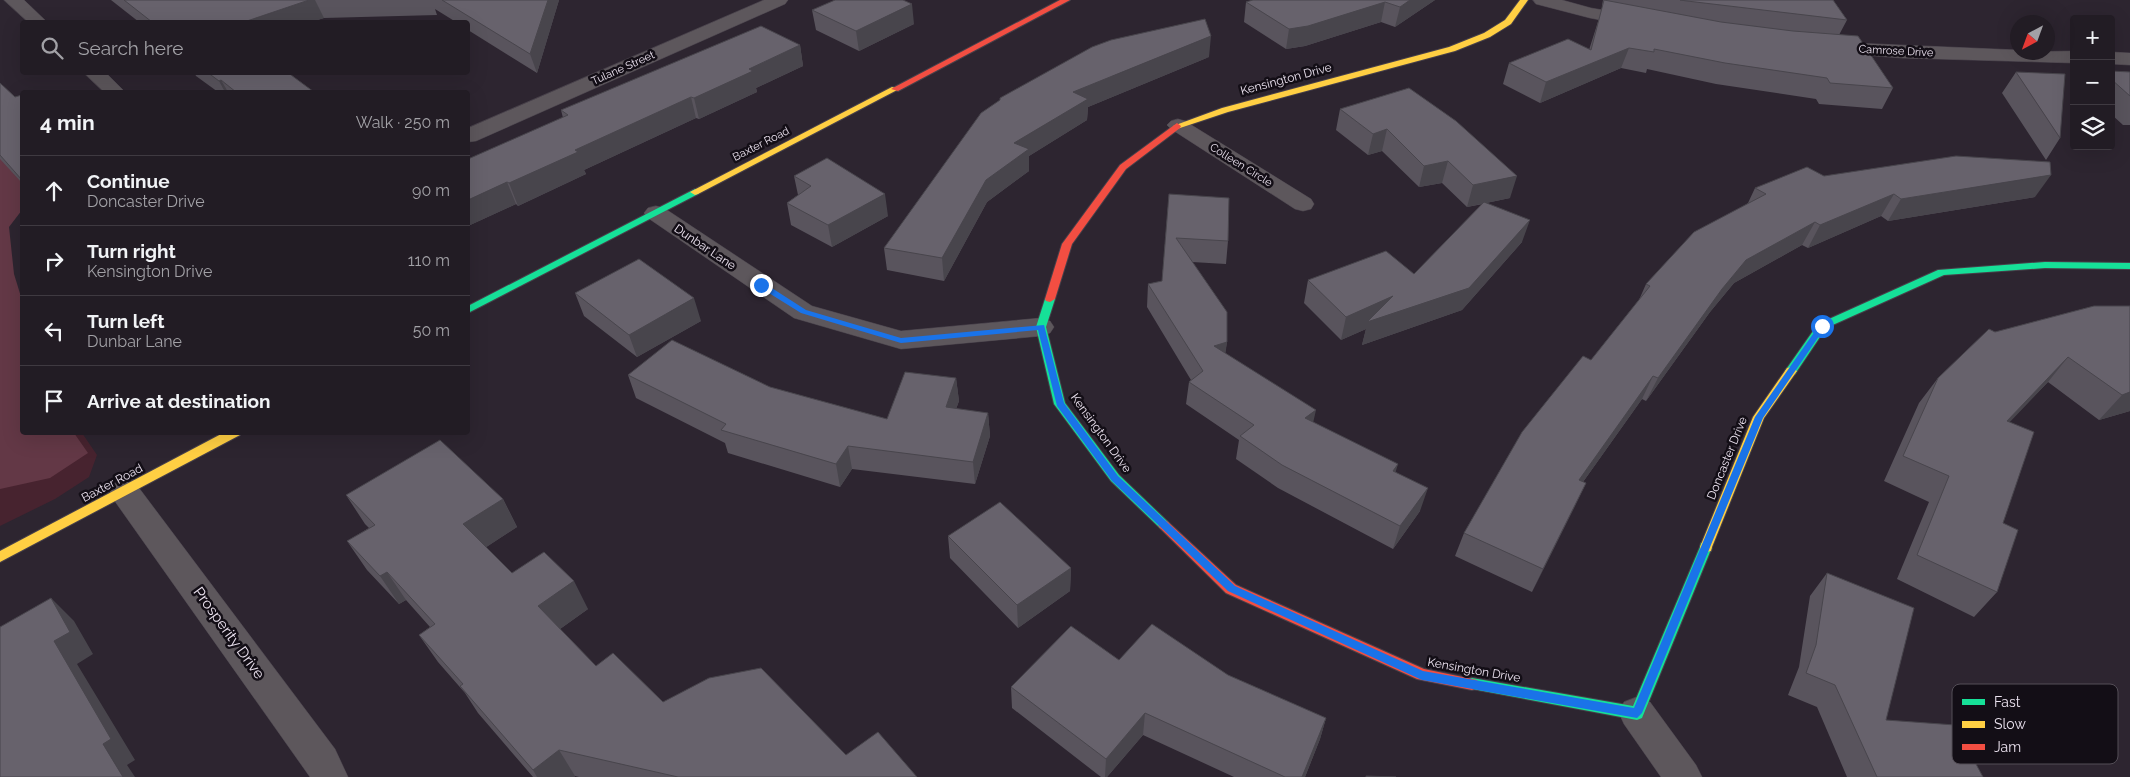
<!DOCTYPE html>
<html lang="en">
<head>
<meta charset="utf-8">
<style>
  :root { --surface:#221c24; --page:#2e2931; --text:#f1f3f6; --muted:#a2a1a6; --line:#3f3a41 }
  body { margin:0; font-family:Raleway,sans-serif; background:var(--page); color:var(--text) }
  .controls { position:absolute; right:15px; top:15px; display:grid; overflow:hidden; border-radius:5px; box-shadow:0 5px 20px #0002 }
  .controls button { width:45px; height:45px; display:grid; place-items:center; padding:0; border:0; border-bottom:1px solid var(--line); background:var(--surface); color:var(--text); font:25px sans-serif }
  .compass { position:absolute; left:2010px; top:15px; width:45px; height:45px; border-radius:50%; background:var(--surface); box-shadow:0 5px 20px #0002; rotate:221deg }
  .stop { position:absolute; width:15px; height:15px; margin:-11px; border:4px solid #1a73e8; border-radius:50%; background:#fff }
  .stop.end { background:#1a73e8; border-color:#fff; box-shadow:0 1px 5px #0008 }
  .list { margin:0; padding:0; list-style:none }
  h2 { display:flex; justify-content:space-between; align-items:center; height:65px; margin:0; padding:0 20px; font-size:21px }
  h2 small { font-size:16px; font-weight:400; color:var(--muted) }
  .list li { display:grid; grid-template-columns:32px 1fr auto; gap:15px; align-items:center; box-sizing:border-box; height:70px; padding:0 20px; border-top:1px solid var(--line) }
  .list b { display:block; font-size:19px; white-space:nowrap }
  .list p { margin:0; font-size:16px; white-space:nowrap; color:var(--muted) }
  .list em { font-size:16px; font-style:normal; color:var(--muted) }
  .icon { flex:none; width:28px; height:28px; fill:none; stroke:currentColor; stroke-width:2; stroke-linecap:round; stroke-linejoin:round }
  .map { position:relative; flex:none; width:2130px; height:777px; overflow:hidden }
  .search { position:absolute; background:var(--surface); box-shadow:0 5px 20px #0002; left:20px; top:20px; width:450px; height:55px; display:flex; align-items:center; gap:12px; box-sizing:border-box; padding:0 18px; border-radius:5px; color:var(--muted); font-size:19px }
  .panel { position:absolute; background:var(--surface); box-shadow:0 5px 20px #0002; left:20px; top:90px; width:450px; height:345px; border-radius:5px }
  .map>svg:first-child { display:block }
  .green { fill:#47232f }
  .forest { fill:#633846 }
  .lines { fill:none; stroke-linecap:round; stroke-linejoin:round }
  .street-casing { stroke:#47404a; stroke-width:1 }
  .fast-casing { stroke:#47404a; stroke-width:2 }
  .slow-casing { stroke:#47404a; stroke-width:2 }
  .jam-casing { stroke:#47404a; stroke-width:2 }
  .street { fill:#5d575c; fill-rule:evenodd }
  .fast { fill:#16e098; fill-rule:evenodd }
  .slow { fill:#ffcf43; fill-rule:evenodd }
  .jam { fill:#f24e42; fill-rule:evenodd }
  .wall { fill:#59545d }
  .shaded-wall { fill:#48454c }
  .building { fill:#67626c; stroke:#48454c }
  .route { fill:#1a73e8 }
  .labels { text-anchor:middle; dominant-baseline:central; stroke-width:5; stroke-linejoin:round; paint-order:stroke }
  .far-street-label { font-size:11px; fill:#ebe2ef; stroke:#130e16 }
  .street-label { font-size:12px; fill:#ebe2ef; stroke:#130e16 }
  .near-street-label { font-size:15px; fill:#ebe2ef; stroke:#130e16 }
  .key { fill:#130e16; stroke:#544e57; stroke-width:1 }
  .key-label { font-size:14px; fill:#ebe2ef }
</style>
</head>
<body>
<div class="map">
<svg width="2130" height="777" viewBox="0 0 2130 777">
  <rect width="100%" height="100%" fill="#2d2530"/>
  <path class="green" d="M 0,309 L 22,432 L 82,433 L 97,455 L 89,477 L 55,499 L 0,526 Z"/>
  <path class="forest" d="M 22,143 L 22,210 L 9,227 L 14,274 L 22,300 L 22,432 L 74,433 L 88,453 L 50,478 L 0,489 L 0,149 Z"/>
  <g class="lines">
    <g class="street-casing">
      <path id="street" d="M 4,0 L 24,0 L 47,22 L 28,22 Z
        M 764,0 L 788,0 L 785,4 L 476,141 L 468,142 L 468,128 Z
        M 1533,0 L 1562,0 L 1591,8 L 1644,17 L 1646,21 L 1644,25 L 1637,27 L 1590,18 L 1536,4 Z
        M 1830,42 L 2018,50 L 2018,52 L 2074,51 L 2074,63 L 1902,58 L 1823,52 L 1820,48 L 1823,44 Z
        M 2111,52 L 2130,53 L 2130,65 L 2111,64 Z
        M 83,72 L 105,72 L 125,92 L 104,92 Z
        M 1178,119 L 1185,121 L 1311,199 L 1314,204 L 1311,209 L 1303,211 L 1295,209 L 1171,129 L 1167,125 L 1171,121 Z
        M 656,206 L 664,208 L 812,306 L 901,331 L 1041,318 L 1050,321 L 1054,327 L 1050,333 L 1041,336 L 901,349 L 794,318 L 648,218 L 644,213 L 648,208 Z
        M 125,481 L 136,484 L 335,749 L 348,777 L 310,777 L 114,500 L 110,492 L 114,484 Z
        M 1637,697 L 1650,702 L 1696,765 L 1702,777 L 1661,777 L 1624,724 L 1619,713 L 1624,702 Z"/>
    </g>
    <g class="fast-casing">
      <path id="fast" d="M 695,189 L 700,192 L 698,194 L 468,313 L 468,306 Z
        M 2045,262 L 2130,263 L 2130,269 L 2045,268 L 1944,275 L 1826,328 L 1795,374 L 1791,375 L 1785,371 L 1818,324 L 1938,270 Z
        M 1050,296 L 1055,299 L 1046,327 L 1065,403 L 1119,475 L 1168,522 L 1170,525 L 1168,528 L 1164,530 L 1160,528 L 1111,481 L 1054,404 L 1036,327 L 1045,299 Z
        M 1706,542 L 1711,543 L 1712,547 L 1642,718 L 1637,720 L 1467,688 L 1465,684 L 1467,680 L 1472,678 L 1633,706 L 1700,547 L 1701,543 Z"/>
    </g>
    <g class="slow-casing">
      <path id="slow" d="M 1520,0 L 1528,0 L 1511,24 L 1490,37 L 1455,51 L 1228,112 L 1177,129 L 1173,126 L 1222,108 L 1449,47 L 1484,33 L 1505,20 Z
        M 892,87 L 899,89 L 698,194 L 695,195 L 690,192 Z
        M 1791,367 L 1797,371 L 1764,418 L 1712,547 L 1711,551 L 1706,552 L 1701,551 L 1700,547 L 1753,417 L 1787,368 Z
        M 225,432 L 242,432 L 240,435 L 0,562 L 0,551 Z"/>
    </g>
    <g class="jam-casing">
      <path id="jam" d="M 1060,0 L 1070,0 L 898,91 L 891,89 Z
        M 1177,123 L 1181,126 L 1180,128 L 1126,169 L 1072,244 L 1055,299 L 1050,302 L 1046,301 L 1045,299 L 1062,244 L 1120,165 Z
        M 1164,520 L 1168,522 L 1236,585 L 1424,669 L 1477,680 L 1479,684 L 1477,688 L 1472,690 L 1417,679 L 1226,593 L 1160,528 L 1158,525 L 1160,522 Z"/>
    </g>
    <use href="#street" class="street"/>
    <use href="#fast" class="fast"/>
    <use href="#slow" class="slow"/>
    <use href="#jam" class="jam"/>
  </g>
  <path class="wall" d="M 111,0 L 559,0 L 537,73 L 468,30 L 468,22 L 456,22 L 435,9 L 437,15 L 324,18 L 311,22 L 139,22 Z
    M 1253,0 L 1435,0 L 1395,27 L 1381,22 L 1305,46 L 1286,49 L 1244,22 L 1246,2 Z
    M 1603,0 L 1833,0 L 1847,20 L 1839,35 L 1893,88 L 1882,109 L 1819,104 L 1816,99 L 1716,84 L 1647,69 L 1646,73 L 1621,68 L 1540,103 L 1503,84 L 1509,63 L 1589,50 L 1603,6 L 1602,6 Z
    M 812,10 L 914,24 L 859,51 L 816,30 Z
    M 800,45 L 803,66 L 756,88 L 757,92 L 699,119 L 696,118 L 584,170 L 586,174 L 518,206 L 516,204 L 468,226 L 563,118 L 561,110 Z
    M 1209,57 L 1088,107 L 1087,120 L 1029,156 L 1029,171 L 987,202 L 944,281 L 887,270 L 884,248 L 1000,101 L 1000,98 Z
    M 2111,71 L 2130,72 L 2130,125 L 2123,125 L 2111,114 Z
    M 194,72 L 287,72 L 314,92 L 218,92 L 196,76 Z
    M 2016,72 L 2060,138 L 2046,160 L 2002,93 Z
    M 0,83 L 15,97 L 22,95 L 22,188 L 22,183 L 0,159 Z
    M 1409,88 L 1510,198 L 1486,203 L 1522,242 L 1462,310 L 1362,345 L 1366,329 L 1341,340 L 1304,303 L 1308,280 L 1414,274 L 1483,204 L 1467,207 L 1442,183 L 1419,187 L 1382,151 L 1368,155 L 1336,130 L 1340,109 Z
    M 794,176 L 888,216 L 832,247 L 791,225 L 787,203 L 798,195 Z
    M 1824,176 L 2035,197 L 1888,221 L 1881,216 L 1808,248 L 1802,245 L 1734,283 L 1710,312 L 1646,401 L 1642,399 L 1583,482 L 1586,483 L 1532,592 L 1455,556 L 1464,533 L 1591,360 L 1639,300 L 1646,284 L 1748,203 L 1755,188 Z
    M 1169,194 L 1228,241 L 1226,264 L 1192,262 L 1227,342 L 1225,353 L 1313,422 L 1396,472 L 1420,511 L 1393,549 L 1278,488 L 1236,459 L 1239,440 L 1186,404 L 1189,382 L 1191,380 L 1147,307 L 1148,284 L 1162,281 Z
    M 575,293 L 701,321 L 637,357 L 584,316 Z
    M 2094,306 L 2130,411 L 2099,420 L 2048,382 L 2009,422 L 2003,523 L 1997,592 L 1974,617 L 1897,579 L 1929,502 L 1884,481 L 1919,403 L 1938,378 L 1995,332 Z
    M 628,375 L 770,387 L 887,419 L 956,378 L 959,401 L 956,409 L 988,413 L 990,436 L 975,484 L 852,469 L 840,487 L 728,453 L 725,443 L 636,398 Z
    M 346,495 L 503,499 L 517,527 L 486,547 L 512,573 L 588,609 L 560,629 L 596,666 L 663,702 L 846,755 L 917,777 L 579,777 L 575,776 L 574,777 L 533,777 L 478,713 L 465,693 L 438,662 L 419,635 L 430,627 L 406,600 L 399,604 L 367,570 L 347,541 L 369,528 L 365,524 Z
    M 948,536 L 1071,568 L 1070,591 L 1018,628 L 950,558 Z
    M 1827,573 L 1886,720 L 1983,777 L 1847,777 L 1817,707 L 1788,695 L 1799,667 L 1810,596 Z
    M 1119,660 L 1228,675 L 1326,718 L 1320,739 L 1305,777 L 1234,777 L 1143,735 L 1107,777 L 1101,777 L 1012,708 L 1011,687 Z"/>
  <path class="shaded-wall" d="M 309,0 L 315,0 L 324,18 L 311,22 L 244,22 Z
    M 548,0 L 559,0 L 537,73 L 530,54 Z
    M 1410,0 L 1435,0 L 1395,27 L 1400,7 Z
    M 1385,2 L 1381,22 L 1305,46 L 1286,49 L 1289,29 Z
    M 912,4 L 914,24 L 859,51 L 856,31 Z
    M 1211,36 L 1209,57 L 1088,107 L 1087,120 L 1029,156 L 1029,171 L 987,202 L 944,281 L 942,258 L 986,180 L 1014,143 L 1073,92 Z
    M 800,45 L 803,66 L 756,88 L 757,92 L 699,119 L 694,98 L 749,69 Z
    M 1629,48 L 1621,68 L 1540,103 L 1546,82 Z
    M 221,80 L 228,92 L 225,92 L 219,81 Z
    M 691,97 L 696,118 L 584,170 L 586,174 L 518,206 L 509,183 L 575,150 Z
    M 1387,129 L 1382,151 L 1368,155 L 1373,134 Z
    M 1448,161 L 1442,183 L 1419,187 L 1424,166 Z
    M 2051,175 L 2035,197 L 1888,221 L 1901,199 Z
    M 1517,176 L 1510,198 L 1467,207 L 1473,185 Z
    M 507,182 L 516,204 L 468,226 L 468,200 Z
    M 885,194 L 888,216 L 832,247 L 828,225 Z
    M 1894,194 L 1881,216 L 1808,248 L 1820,225 Z
    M 1530,220 L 1522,242 L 1462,310 L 1362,345 L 1366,329 L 1341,340 L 1346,317 Z
    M 1815,222 L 1802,245 L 1734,283 L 1710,312 L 1646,401 L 1658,378 L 1722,289 L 1746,260 Z
    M 694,298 L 701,321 L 637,357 L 629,335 Z
    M 1227,342 L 1224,365 L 1214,346 Z
    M 2068,357 L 2048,382 L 1986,447 L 2007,421 Z
    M 1653,376 L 1642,399 L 1568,503 L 1579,480 Z
    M 956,378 L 959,401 L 948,430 L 946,407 Z
    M 2130,392 L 2130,411 L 2099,420 L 2122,395 Z
    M 1316,410 L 1311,432 L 1305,418 Z
    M 988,413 L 990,436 L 975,484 L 973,462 Z
    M 848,446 L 852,469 L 840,487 L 836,464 Z
    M 1398,464 L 1391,487 L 1393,471 Z
    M 1586,483 L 1575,506 L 1532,592 L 1543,569 Z
    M 1428,488 L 1420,511 L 1393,549 L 1400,526 Z
    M 503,499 L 517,527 L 479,552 L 463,524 Z
    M 1071,568 L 1070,591 L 1018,628 L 1017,605 Z
    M 387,572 L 406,600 L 399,604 L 380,576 Z
    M 574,581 L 588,609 L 553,634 L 538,606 Z
    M 51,598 L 74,621 L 93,654 L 77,664 L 135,760 L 127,765 L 135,777 L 123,777 L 103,744 L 54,641 Z
    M 1145,713 L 1143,735 L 1107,777 L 1105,777 L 1106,759 Z
    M 1326,718 L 1320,739 L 1305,777 L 1302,777 Z
    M 559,750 L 575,776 L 574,777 L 537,777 L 533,770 Z"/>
  <path class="building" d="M 124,0 L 309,0 L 244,22 L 152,22 Z
    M 442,0 L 548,0 L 530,54 Z
    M 835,0 L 903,0 L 912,4 L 856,31 L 812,10 Z
    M 1253,0 L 1410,0 L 1400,7 L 1385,2 L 1308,26 L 1289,29 L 1246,2 Z
    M 1604,0 L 1721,22 L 1793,31 L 1858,36 L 1893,88 L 1830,83 L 1827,78 L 1725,63 L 1654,49 L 1654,52 L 1629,48 L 1546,82 L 1509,63 L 1568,39 L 1591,50 Z
    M 1680,0 L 1833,0 L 1847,20 L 1687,1 Z
    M 1205,19 L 1211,36 L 1073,92 L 1088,99 L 1014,143 L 1029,149 L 986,180 L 942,258 L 884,248 L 981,113 L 1000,100 L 1000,98 L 1092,47 L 1111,40 Z
    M 761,26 L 800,45 L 749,69 L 753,71 L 694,98 L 691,97 L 575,150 L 578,152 L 509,183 L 507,182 L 468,200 L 468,159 L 568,115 L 561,110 Z
    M 2111,71 L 2130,72 L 2130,96 L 2111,79 Z
    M 207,72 L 287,72 L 314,92 L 236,92 L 221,80 L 219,81 Z
    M 2016,72 L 2065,74 L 2060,138 Z
    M 0,83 L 15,97 L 22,95 L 22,180 L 0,155 Z
    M 1409,88 L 1456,121 L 1517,176 L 1473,185 L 1448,161 L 1424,166 L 1387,129 L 1373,134 L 1340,109 Z
    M 1956,156 L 2050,162 L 2051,175 L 1901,199 L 1894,194 L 1820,225 L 1815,222 L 1746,260 L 1722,289 L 1658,378 L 1653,376 L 1579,480 L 1586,483 L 1543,569 L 1464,533 L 1522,432 L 1583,356 L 1591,360 L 1650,286 L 1646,284 L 1694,232 L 1766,194 L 1755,188 L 1807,167 L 1824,176 Z
    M 827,158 L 885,194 L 828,225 L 787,203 L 811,186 L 794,176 Z
    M 1169,194 L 1229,198 L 1228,241 L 1176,238 L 1227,312 L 1227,342 L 1214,346 L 1316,410 L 1305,418 L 1398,464 L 1393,471 L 1428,488 L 1400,526 L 1282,465 L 1240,436 L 1254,425 L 1189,382 L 1203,371 L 1148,284 L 1162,281 Z
    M 1484,202 L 1530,220 L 1469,288 L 1367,322 L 1393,296 L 1346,317 L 1308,280 L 1386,251 L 1414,274 Z
    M 639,259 L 694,298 L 629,335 L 575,293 Z
    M 2094,306 L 2130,306 L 2130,392 L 2122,395 L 2068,357 L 2007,421 L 2034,432 L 2003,523 L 2018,530 L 1997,592 L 1917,555 L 1949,476 L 1903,456 L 1938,378 L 1989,329 L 1995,332 Z
    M 672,340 L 770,387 L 887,419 L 905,372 L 956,378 L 946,407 L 988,413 L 973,462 L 848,446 L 836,464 L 721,430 L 726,424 L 628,375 Z
    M 440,440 L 503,499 L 463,524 L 512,573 L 544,552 L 574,581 L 538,606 L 596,666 L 613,653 L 663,702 L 709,678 L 761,668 L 846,755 L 878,732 L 917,777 L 678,777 L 559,750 L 533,770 L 460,686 L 463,684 L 419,635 L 435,624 L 387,572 L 380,576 L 347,541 L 375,525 L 346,495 Z
    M 1000,502 L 1071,568 L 1017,605 L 948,536 Z
    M 1827,573 L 1914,608 L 1886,720 L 1955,725 L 1983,777 L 1877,777 L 1835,685 L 1806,673 L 1816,645 Z
    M 51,598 L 70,632 L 54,641 L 111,739 L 103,744 L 123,777 L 0,777 L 0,627 Z
    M 1152,624 L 1228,675 L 1326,718 L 1302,777 L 1285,777 L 1145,713 L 1106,759 L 1011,687 L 1071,626 L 1119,660 Z
    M 1366,776 L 1396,777 L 1366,777 Z"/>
  <path class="route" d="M 759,283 L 764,283 L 806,310 L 901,338 L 1044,325 L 1064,403 L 1118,476 L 1235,586 L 1423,671 L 1634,708 L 1755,417 L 1820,324 L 1826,326 L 1763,418 L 1642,713 L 1637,718 L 1422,680 L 1228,591 L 1112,481 L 1057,406 L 1038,330 L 901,343 L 801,313 L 759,287 Z"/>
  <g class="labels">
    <g class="far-street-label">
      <text transform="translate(1896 51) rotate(3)">Camrose Drive</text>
      <text transform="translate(623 68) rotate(-24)">Tulane Street</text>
      <text transform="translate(761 144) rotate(-27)">Baxter Road</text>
      <text transform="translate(1241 165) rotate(32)">Colleen Circle</text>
    </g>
    <g class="street-label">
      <text transform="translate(1286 79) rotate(-15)">Kensington Drive</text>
      <text transform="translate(705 247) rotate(34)">Dunbar Lane</text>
      <text transform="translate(1101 433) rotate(54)">Kensington Drive</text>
      <text transform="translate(1727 458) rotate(-68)">Doncaster Drive</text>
      <text transform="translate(112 483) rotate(-28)">Baxter Road</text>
      <text transform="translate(1474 670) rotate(10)">Kensington Drive</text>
    </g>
    <g class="near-street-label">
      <text transform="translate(229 633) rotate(54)">Prosperity Drive</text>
    </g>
  </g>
  <rect x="1952" y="684" width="166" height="80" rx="8" class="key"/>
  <rect x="1962" y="699" width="23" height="6" fill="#16e098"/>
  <rect x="1962" y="721" width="23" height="7" fill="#ffcf43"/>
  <rect x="1962" y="744" width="23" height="6" fill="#f24e42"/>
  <g class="key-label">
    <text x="1994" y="707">Fast</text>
    <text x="1994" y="729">Slow</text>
    <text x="1994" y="752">Jam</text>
  </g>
</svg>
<div class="controls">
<button>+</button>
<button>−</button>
<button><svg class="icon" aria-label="layers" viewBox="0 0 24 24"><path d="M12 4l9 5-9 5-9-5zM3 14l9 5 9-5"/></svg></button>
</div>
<svg class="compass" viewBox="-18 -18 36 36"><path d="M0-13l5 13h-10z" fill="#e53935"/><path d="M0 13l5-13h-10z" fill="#a2a1a6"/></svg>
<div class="stop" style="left:1822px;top:326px"></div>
<div class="stop end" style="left:761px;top:285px"></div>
<div class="search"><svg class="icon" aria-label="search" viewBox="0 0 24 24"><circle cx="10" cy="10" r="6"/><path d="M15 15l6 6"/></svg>Search here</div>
<section class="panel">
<h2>4 min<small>Walk · 250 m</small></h2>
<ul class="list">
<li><svg class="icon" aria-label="ahead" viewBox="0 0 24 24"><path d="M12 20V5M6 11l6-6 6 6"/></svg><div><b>Continue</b><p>Doncaster Drive</p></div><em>90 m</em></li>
<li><svg class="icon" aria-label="right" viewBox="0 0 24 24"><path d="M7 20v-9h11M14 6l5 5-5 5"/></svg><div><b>Turn right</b><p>Kensington Drive</p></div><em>110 m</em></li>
<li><svg class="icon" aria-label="left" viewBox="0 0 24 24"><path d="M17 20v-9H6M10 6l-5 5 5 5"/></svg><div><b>Turn left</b><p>Dunbar Lane</p></div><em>50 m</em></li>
<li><svg class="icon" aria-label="arrive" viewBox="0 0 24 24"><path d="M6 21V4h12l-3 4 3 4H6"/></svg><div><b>Arrive at destination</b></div></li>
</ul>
</section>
</div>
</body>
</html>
